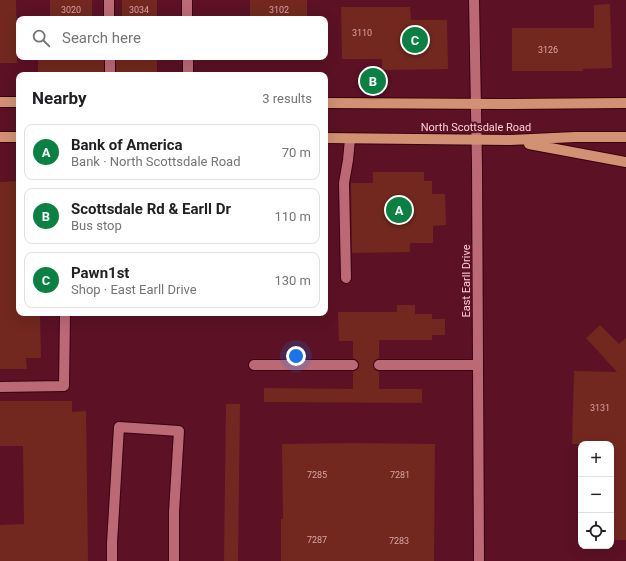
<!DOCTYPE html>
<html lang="en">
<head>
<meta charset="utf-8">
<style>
  :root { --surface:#fff; --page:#f6f6f6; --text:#202124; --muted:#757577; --line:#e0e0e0; --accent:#0b8043 }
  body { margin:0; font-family:Roboto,sans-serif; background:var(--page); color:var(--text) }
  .controls { position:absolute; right:12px; bottom:12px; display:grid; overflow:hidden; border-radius:8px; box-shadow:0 4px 16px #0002 }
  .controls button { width:36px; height:36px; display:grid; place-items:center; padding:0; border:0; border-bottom:1px solid var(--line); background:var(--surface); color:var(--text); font:20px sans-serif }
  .you { position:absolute; left:296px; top:356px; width:14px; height:14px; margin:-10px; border:3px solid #fff; border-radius:50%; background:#1a73e8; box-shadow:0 0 0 6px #1a73e833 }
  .badge { display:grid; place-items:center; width:26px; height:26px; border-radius:50%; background:var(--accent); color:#fff; font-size:13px; font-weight:700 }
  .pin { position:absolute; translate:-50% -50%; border:2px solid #fff; box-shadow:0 1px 4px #0006 }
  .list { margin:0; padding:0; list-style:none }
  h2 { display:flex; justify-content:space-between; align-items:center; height:52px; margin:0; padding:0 16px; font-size:17px }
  h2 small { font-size:13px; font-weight:400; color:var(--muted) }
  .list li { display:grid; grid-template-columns:26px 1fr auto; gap:12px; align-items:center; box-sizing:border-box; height:56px; margin:0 8px 8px; padding:0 8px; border:1px solid var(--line); border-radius:8px }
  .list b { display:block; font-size:15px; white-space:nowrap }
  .list p { margin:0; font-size:13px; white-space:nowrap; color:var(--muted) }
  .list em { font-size:13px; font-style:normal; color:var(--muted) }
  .icon { flex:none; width:22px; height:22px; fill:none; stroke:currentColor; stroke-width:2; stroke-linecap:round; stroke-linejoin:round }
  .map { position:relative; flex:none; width:626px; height:561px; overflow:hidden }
  .search { position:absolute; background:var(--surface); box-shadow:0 4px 16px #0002; left:16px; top:16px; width:312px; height:44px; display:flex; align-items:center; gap:10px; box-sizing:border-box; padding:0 14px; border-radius:8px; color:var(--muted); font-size:15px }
  .panel { position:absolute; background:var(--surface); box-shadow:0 4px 16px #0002; left:16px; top:72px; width:312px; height:244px; border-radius:8px }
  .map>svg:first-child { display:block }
  .building { fill:#72281e }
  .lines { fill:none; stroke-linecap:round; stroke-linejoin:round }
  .service-casing { stroke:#380111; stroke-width:12 }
  .tertiary-casing { stroke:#380111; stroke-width:12 }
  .primary-casing { stroke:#380111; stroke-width:12 }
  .service { stroke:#bc6976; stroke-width:10 }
  .tertiary { stroke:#bc6976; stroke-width:10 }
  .primary { stroke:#d29172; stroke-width:10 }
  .labels { text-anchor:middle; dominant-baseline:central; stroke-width:4; stroke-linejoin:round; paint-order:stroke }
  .number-label { font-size:9px; fill:#daa4a6 }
  .street-label { font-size:11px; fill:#fdced4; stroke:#5c1125 }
</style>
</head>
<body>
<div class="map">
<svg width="626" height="561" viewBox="0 0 626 561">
  <rect width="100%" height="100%" fill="#5c1125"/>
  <path class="building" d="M 0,0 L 16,0 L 17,63 L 0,63 Z
    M 50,0 L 92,0 L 92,19 L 50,19 Z
    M 122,0 L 157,0 L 157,19 L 122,19 Z
    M 250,0 L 307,0 L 307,19 L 250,19 Z
    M 610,4 L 612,68 L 583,69 L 583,71 L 512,71 L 512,28 L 594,28 L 594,5 Z
    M 341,7 L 410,7 L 411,20 L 447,20 L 448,69 L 382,70 L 382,59 L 342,59 Z
    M 38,57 L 104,57 L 104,73 L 38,74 Z
    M 116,57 L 157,57 L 157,72 L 116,73 Z
    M 373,172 L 424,172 L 424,181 L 432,181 L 432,194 L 445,194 L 446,225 L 433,226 L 433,243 L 410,243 L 410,252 L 352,253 L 351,183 L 373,183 Z
    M 19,181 L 19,313 L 40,313 L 41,358 L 26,358 L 27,369 L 0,369 L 0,182 Z
    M 397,305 L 415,305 L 415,314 L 432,314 L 432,319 L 445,319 L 445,335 L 432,335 L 432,340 L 379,340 L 379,358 L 375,360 L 373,365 L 375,370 L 379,372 L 379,389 L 422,389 L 422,403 L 264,402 L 264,388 L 353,389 L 353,372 L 358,369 L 359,365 L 357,360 L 353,358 L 353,341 L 339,341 L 338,312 L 397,312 Z
    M 600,325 L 619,344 L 626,338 L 626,540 L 611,540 L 611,444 L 572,444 L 574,371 L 617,372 L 586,338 Z
    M 0,401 L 72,401 L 72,412 L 86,411 L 88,561 L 0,561 L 0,525 L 24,524 L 23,446 L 0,446 Z
    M 226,404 L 240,404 L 238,561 L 224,561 Z
    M 352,443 L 435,444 L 434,561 L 281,561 L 281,519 L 283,519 L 282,444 Z"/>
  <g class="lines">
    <g class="service-casing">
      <path id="service" d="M 109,0 L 109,19
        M 187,0 L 187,19
        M 110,57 L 110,75
        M 188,57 L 188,75
        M 346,278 L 344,183 L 348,160 L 350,139
        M 254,365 L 353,365
        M 379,365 L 478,365
        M 0,387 L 64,386 L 65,313
        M 112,561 L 112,543 L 119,427 L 179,431 L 174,512 L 174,561"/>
    </g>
    <g class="tertiary-casing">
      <path id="tertiary" d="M 474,0 L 477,165 L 479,561"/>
    </g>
    <g class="primary-casing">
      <path id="primary" d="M 0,102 L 19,102
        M 325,103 L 501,104 L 626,103
        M 0,137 L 19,137
        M 325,138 L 510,140 L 575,137 L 626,137
        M 529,144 L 626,162"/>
    </g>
    <use href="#service" class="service"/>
    <use href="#tertiary" class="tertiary"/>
    <use href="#primary" class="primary"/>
  </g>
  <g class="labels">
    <g class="number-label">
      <text x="71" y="10">3020</text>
      <text x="139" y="10">3034</text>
      <text x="279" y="10">3102</text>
      <text x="362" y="33">3110</text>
      <text x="548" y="50">3126</text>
      <text x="600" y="408">3131</text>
      <text x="317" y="475">7285</text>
      <text x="400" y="475">7281</text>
      <text x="317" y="540">7287</text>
      <text x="399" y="541">7283</text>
    </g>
    <g class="street-label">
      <text x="476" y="127">North Scottsdale Road</text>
      <text transform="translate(466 281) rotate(-90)">East Earll Drive</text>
    </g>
  </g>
</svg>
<div class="controls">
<button>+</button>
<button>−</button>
<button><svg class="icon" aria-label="locate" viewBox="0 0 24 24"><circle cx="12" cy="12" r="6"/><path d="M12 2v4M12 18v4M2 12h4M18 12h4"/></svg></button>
</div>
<div class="you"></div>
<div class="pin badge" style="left:399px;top:210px">A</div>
<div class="pin badge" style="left:373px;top:81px">B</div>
<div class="pin badge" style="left:415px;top:40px">C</div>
<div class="search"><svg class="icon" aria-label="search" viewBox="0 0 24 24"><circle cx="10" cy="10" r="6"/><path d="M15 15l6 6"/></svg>Search here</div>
<section class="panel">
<h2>Nearby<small>3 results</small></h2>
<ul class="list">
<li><span class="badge">A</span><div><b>Bank of America</b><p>Bank · North Scottsdale Road</p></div><em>70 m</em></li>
<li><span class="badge">B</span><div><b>Scottsdale Rd &amp; Earll Dr</b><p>Bus stop</p></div><em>110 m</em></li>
<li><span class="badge">C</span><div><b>Pawn1st</b><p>Shop · East Earll Drive</p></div><em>130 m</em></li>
</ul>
</section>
</div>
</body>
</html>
